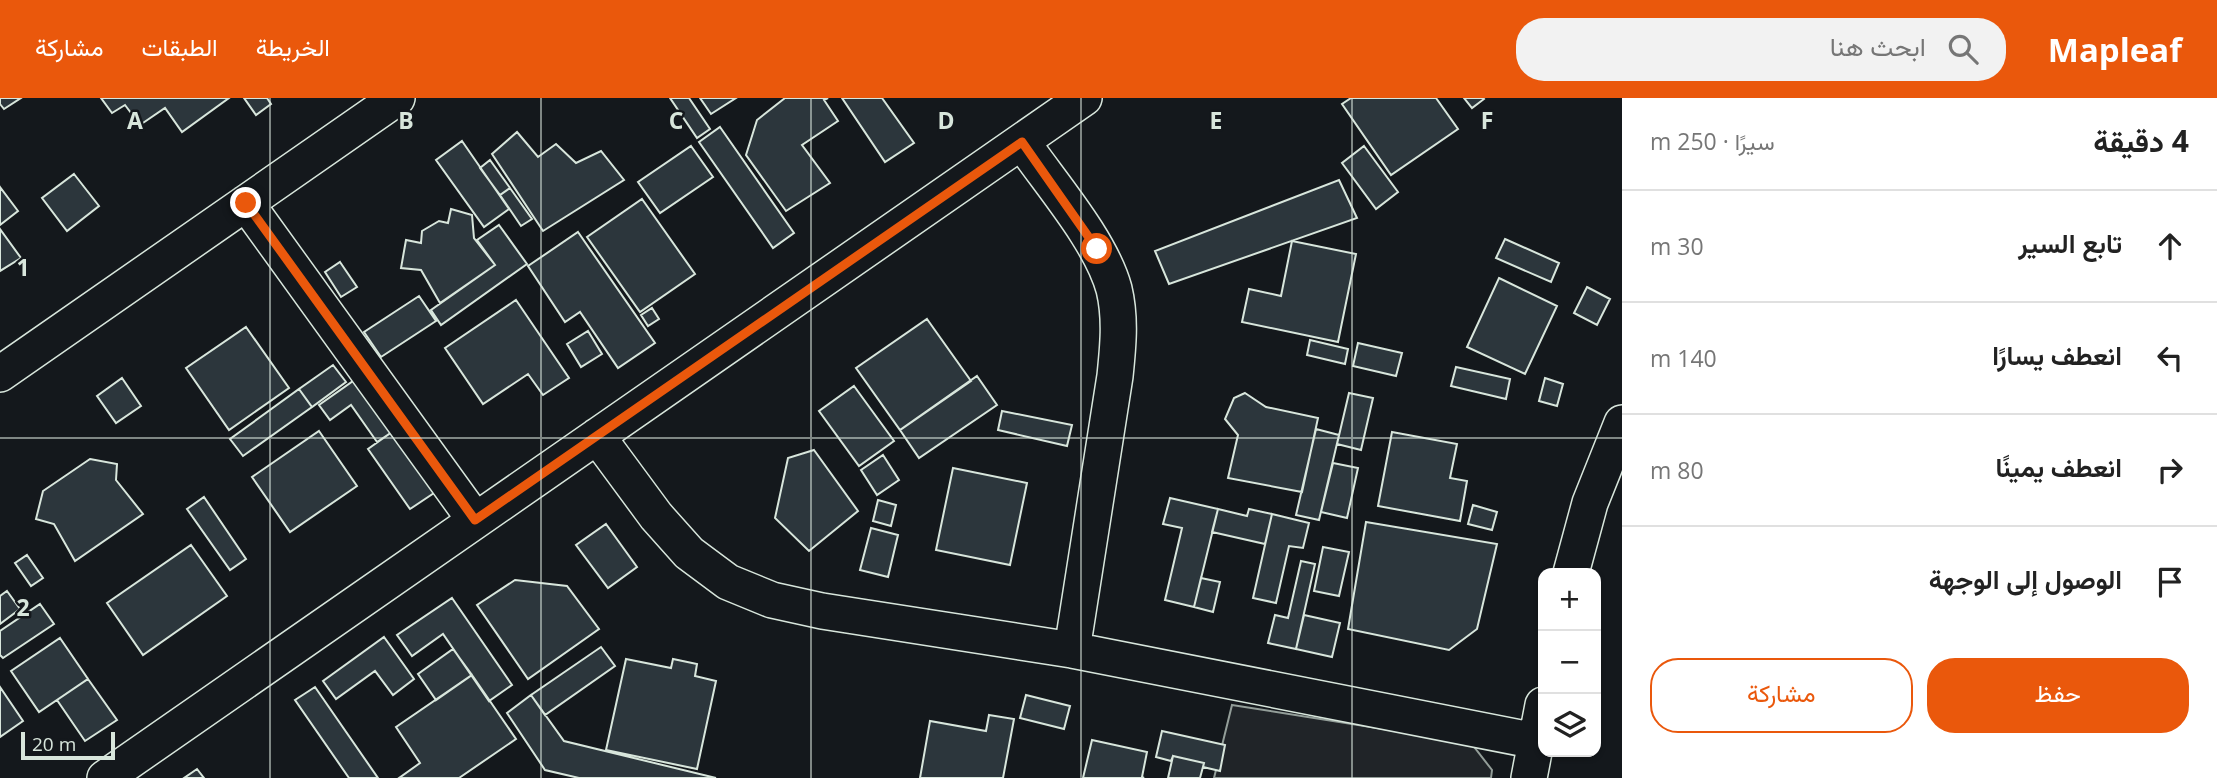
<!DOCTYPE html>
<html lang="ar">
<head>
<meta charset="utf-8">
<style>
  :root { --surface:#fff; --page:#f2f2f2; --text:#222; --muted:#767676; --line:#e0e0e0; --accent:#ea580c }
  body { margin:0; font-family:"Open Sans",Vazirmatn,sans-serif; background:var(--page); color:var(--text); direction:rtl }
  .controls { position:absolute; right:21px; bottom:21px; display:grid; overflow:hidden; border-radius:14px; box-shadow:0 2px 5px #0004 }
  .controls button { width:63px; height:63px; display:grid; place-items:center; padding:0; border:0; border-bottom:2px solid var(--line); background:var(--surface); color:var(--text); font:35px sans-serif }
  .scale { position:absolute; left:21px; bottom:18px; width:94px; box-sizing:border-box; padding-left:7px; border:4px solid #d8e6dc; border-top:0; font-size:19px; line-height:24px; white-space:nowrap; color:#d8e6dc; -webkit-text-stroke:5px #14181c; paint-order:stroke }
  .stop { position:absolute; width:21px; height:21px; margin:-16px; border:5px solid #ea580c; border-radius:50%; background:#fff }
  .stop.end { background:#ea580c; border-color:#fff; box-shadow:0 2px 7px #0008 }
  .list { margin:0; padding:0; list-style:none }
  h2 { display:flex; justify-content:space-between; align-items:center; height:91px; margin:0; padding:0 28px; font-size:30px }
  h2 small { font-size:23px; font-weight:400; color:var(--muted) }
  .list li { display:grid; grid-template-columns:46px 1fr auto; gap:21px; align-items:center; box-sizing:border-box; height:112px; padding:0 28px; border-top:2px solid var(--line) }
  .list b { display:block; font-size:26px; white-space:nowrap }
  .list em { font-size:23px; font-style:normal; color:var(--muted) }
  .actions { display:flex; gap:14px; padding:21px 28px }
  .actions a { flex:1; padding:16px 0; border:2px solid var(--accent); border-radius:28px; text-align:center; font-size:24px; color:var(--accent) }
  .actions .main { background:var(--accent); color:#fff }
  .icon { flex:none; width:38px; height:38px; fill:none; stroke:currentColor; stroke-width:2; stroke-linecap:round; stroke-linejoin:round }
  .map { position:relative; flex:none; width:1622px; height:680px; overflow:hidden; direction:ltr }
  header { display:flex; align-items:center; gap:42px; box-sizing:border-box; height:98px; padding:0 35px; background:var(--accent); color:#fff }
  header strong { font-size:33px }
  nav { display:flex; gap:38px; margin-inline-start:auto; font-size:24px }
  .search { width:490px; height:63px; background:var(--page); display:flex; align-items:center; gap:18px; box-sizing:border-box; padding:0 24px; border-radius:28px; color:var(--muted); font-size:26px }
  main { display:flex }
  aside { flex:1; background:var(--surface) }
  .map>svg:first-child { display:block }
  .green { fill:#202428; stroke:#939e99; stroke-width:2 }
  .building { fill:#2c363c; stroke:#d8e6dc; stroke-width:2 }
  .lines { fill:none; stroke-linecap:round; stroke-linejoin:round }
  .minor-casing { stroke:#d8e6dc; stroke-width:38 }
  .minor { stroke:#14181c; stroke-width:35 }
  .route { stroke:#ea580c; stroke-width:9 }
  .grid { fill:none; stroke:#d8e6dc; stroke-width:2; stroke-opacity:0.55 }
  .grid-label { font-size:23px; text-anchor:middle; font-weight:bold; fill:#d8e6dc; stroke:#14181c; stroke-width:5; stroke-linejoin:round; paint-order:stroke }
</style>
</head>
<body>
<header>
<strong>Mapleaf</strong>
<div class="search"><svg class="icon" aria-label="search" viewBox="0 0 24 24"><circle cx="10" cy="10" r="6"/><path d="M15 15l6 6"/></svg>ابحث هنا</div>
<nav><a>الخريطة</a><a>الطبقات</a><a>مشاركة</a></nav>
</header>
<main>
<aside>
<h2>4 دقيقة<small>سيرًا · 250 m</small></h2>
<ul class="list">
<li><svg class="icon" aria-label="ahead" viewBox="0 0 24 24"><path d="M12 20V5M6 11l6-6 6 6"/></svg><div><b>تابع السير</b></div><em>30 m</em></li>
<li><svg class="icon" aria-label="left" viewBox="0 0 24 24"><path d="M17 20v-9H6M10 6l-5 5 5 5"/></svg><div><b>انعطف يسارًا</b></div><em>140 m</em></li>
<li><svg class="icon" aria-label="right" viewBox="0 0 24 24"><path d="M7 20v-9h11M14 6l5 5-5 5"/></svg><div><b>انعطف يمينًا</b></div><em>80 m</em></li>
<li><svg class="icon" aria-label="arrive" viewBox="0 0 24 24"><path d="M6 21V4h12l-3 4 3 4H6"/></svg><div><b>الوصول إلى الوجهة</b></div></li>
</ul>
<div class="actions"><a class="main">حفظ</a><a>مشاركة</a></div>
</aside>
<div class="map">
<svg width="1622" height="680" viewBox="0 0 1622 680">
  <rect width="100%" height="100%" fill="#14181c"/>
  <path class="green" d="M 1232,607 L 1471,645 L 1492,672 L 1491,680 L 1214,680 Z"/>
  <path class="building" d="M 0,0 L 21,0 L 4,11 L 0,6 Z
    M 101,0 L 229,0 L 182,34 L 165,10 L 140,27 L 125,7 L 112,15 Z
    M 244,0 L 267,0 L 271,6 L 256,17 Z
    M 670,0 L 689,0 L 710,31 L 697,40 Z
    M 700,0 L 736,0 L 711,16 Z
    M 785,0 L 828,0 L 824,2 L 838,23 L 802,47 L 830,85 L 786,113 L 746,57 L 757,22 Z
    M 842,0 L 882,0 L 914,45 L 885,64 Z
    M 1351,0 L 1436,0 L 1458,31 L 1391,77 L 1342,6 Z
    M 1464,0 L 1483,0 L 1484,1 L 1472,10 Z
    M 720,29 L 794,135 L 773,150 L 699,44 Z
    M 517,34 L 538,59 L 556,46 L 576,65 L 601,53 L 624,82 L 543,133 L 492,56 Z
    M 462,43 L 509,111 L 484,129 L 436,62 Z
    M 691,48 L 713,79 L 660,115 L 638,84 Z
    M 1364,48 L 1398,94 L 1376,111 L 1342,65 Z
    M 490,62 L 510,90 L 500,97 L 480,70 Z
    M 74,76 L 99,108 L 67,133 L 42,100 Z
    M 1339,82 L 1357,120 L 1169,186 L 1155,153 Z
    M 0,89 L 18,113 L 0,127 Z
    M 510,90 L 532,121 L 521,128 L 500,97 Z
    M 642,101 L 695,176 L 640,214 L 587,139 Z
    M 451,111 L 472,117 L 474,140 L 495,167 L 440,205 L 421,172 L 401,170 L 406,142 L 421,145 L 422,133 L 439,123 L 448,125 Z
    M 499,127 L 527,166 L 441,227 L 431,212 L 495,167 L 477,142 Z
    M 0,131 L 21,160 L 0,173 Z
    M 578,134 L 655,245 L 618,270 L 580,214 L 565,224 L 528,168 Z
    M 1505,141 L 1559,165 L 1551,184 L 1496,160 Z
    M 1292,143 L 1356,156 L 1338,244 L 1242,224 L 1249,191 L 1281,198 Z
    M 340,164 L 357,189 L 341,199 L 325,174 Z
    M 1499,180 L 1557,208 L 1525,276 L 1467,249 Z
    M 1587,189 L 1610,201 L 1597,227 L 1574,215 Z
    M 419,198 L 436,223 L 381,259 L 364,234 Z
    M 516,202 L 569,280 L 543,297 L 528,276 L 483,306 L 445,250 Z
    M 652,210 L 659,221 L 648,228 L 641,217 Z
    M 927,221 L 971,283 L 900,332 L 856,270 Z
    M 246,229 L 289,290 L 229,332 L 186,270 Z
    M 588,233 L 602,256 L 581,269 L 567,246 Z
    M 1310,242 L 1348,251 L 1345,266 L 1307,257 Z
    M 1358,245 L 1402,255 L 1396,278 L 1353,268 Z
    M 333,267 L 346,284 L 312,309 L 299,291 Z
    M 1456,269 L 1510,281 L 1506,301 L 1451,288 Z
    M 977,278 L 997,307 L 919,360 L 900,332 Z
    M 122,280 L 141,308 L 116,325 L 97,298 Z
    M 1545,280 L 1563,286 L 1557,308 L 1539,303 Z
    M 356,281 L 392,334 L 377,344 L 351,307 L 330,322 L 319,307 Z
    M 854,288 L 894,343 L 859,368 L 819,313 Z
    M 299,291 L 312,309 L 243,358 L 230,341 Z
    M 1245,295 L 1266,309 L 1318,320 L 1302,394 L 1228,380 L 1238,337 L 1225,321 L 1234,300 Z
    M 1349,295 L 1373,300 L 1361,352 L 1337,346 Z
    M 1002,313 L 1072,327 L 1067,348 L 998,332 Z
    M 1316,331 L 1339,337 L 1319,422 L 1296,417 Z
    M 319,333 L 357,388 L 290,434 L 252,379 Z
    M 392,334 L 434,395 L 410,411 L 368,351 Z
    M 1392,334 L 1457,346 L 1450,380 L 1467,383 L 1460,423 L 1378,408 Z
    M 814,352 L 858,413 L 809,453 L 775,420 L 788,360 Z
    M 883,357 L 899,382 L 877,397 L 861,372 Z
    M 90,361 L 117,366 L 116,382 L 143,416 L 75,463 L 54,426 L 36,421 L 43,393 Z
    M 1333,365 L 1358,370 L 1347,420 L 1321,414 Z
    M 953,370 L 1027,385 L 1010,467 L 936,452 Z
    M 204,399 L 246,461 L 230,472 L 187,411 Z
    M 1170,400 L 1218,411 L 1194,509 L 1165,502 L 1182,430 L 1163,426 Z
    M 878,402 L 896,407 L 891,428 L 873,423 Z
    M 1473,407 L 1497,414 L 1492,432 L 1468,426 Z
    M 1218,411 L 1247,418 L 1249,411 L 1272,416 L 1265,446 L 1212,434 Z
    M 1272,416 L 1309,425 L 1303,450 L 1289,448 L 1276,505 L 1253,500 Z
    M 1366,424 L 1497,446 L 1477,531 L 1449,552 L 1348,531 Z
    M 606,426 L 637,469 L 608,490 L 576,447 Z
    M 871,430 L 898,437 L 888,479 L 860,472 Z
    M 191,447 L 227,498 L 143,557 L 107,505 Z
    M 1323,449 L 1349,454 L 1339,498 L 1314,493 Z
    M 27,457 L 43,480 L 31,488 L 15,465 Z
    M 1301,463 L 1315,466 L 1296,551 L 1268,545 L 1275,517 L 1288,520 Z
    M 1201,480 L 1220,484 L 1213,514 L 1194,509 Z
    M 515,482 L 567,488 L 599,531 L 528,581 L 477,507 Z
    M 7,493 L 20,511 L 0,526 L 0,498 Z
    M 452,500 L 512,587 L 489,603 L 443,536 L 412,558 L 397,537 Z
    M 40,506 L 54,526 L 3,560 L 0,557 L 0,533 Z
    M 1304,517 L 1340,525 L 1332,559 L 1296,551 Z
    M 384,539 L 414,581 L 393,597 L 375,573 L 336,601 L 323,583 Z
    M 60,540 L 88,581 L 39,614 L 11,573 Z
    M 601,549 L 615,568 L 545,617 L 531,597 Z
    M 453,551 L 472,577 L 436,602 L 418,576 Z
    M 626,561 L 671,570 L 673,561 L 697,566 L 695,578 L 716,583 L 697,671 L 606,652 Z
    M 472,577 L 516,641 L 459,680 L 399,680 L 420,665 L 396,629 Z
    M 88,581 L 117,622 L 85,643 L 57,602 Z
    M 0,589 L 23,623 L 0,639 Z
    M 315,589 L 378,680 L 349,680 L 295,602 Z
    M 531,597 L 564,643 L 716,680 L 579,680 L 545,672 L 507,615 Z
    M 1026,597 L 1070,608 L 1064,631 L 1020,620 Z
    M 989,617 L 1014,621 L 1003,680 L 920,680 L 930,623 L 986,633 Z
    M 1162,633 L 1225,647 L 1220,673 L 1203,669 L 1204,665 L 1173,658 L 1171,663 L 1156,659 Z
    M 1092,642 L 1147,654 L 1142,679 L 1144,680 L 1083,680 Z
    M 1173,658 L 1204,665 L 1200,680 L 1168,680 Z
    M 197,671 L 204,680 L 184,680 Z"/>
  <g class="lines">
    <g class="minor-casing">
      <path id="minor" d="M 1022,44 C 1051,86 1101,143 1114,191 C 1121,220 1118,249 1115,278 L 1072,552
        M 246,105 L 475,422
        M 0,276 L 397,0
        M 597,338 L 656,418 L 689,455 L 728,484 L 772,502 L 822,513 L 1072,552 L 1536,643
        M 1571,475 L 1590,405 L 1622,325
        M 105,680 L 1084,0
        M 1529,680 L 1543,607"/>
    </g>
    <use href="#minor" class="minor"/>
  </g>
  <g class="lines">
    <path class="route" d="M 246,105 L 475,422 L 1022,44 L 1097,151"/>
  </g>
  <path class="grid" d="M 270,0 L 270,680M 541,0 L 541,680M 811,0 L 811,680M 1081,0 L 1081,680M 1352,0 L 1352,680M 0,340 L 1622,340"/>
  <g class="grid-label">
    <text x="135" y="31">A</text>
    <text x="406" y="31">B</text>
    <text x="676" y="31">C</text>
    <text x="946" y="31">D</text>
    <text x="1216" y="31">E</text>
    <text x="1487" y="31">F</text>
    <text x="23" y="178">1</text>
    <text x="23" y="518">2</text>
  </g>
</svg>
<div class="controls">
<button>+</button>
<button>−</button>
<button><svg class="icon" aria-label="layers" viewBox="0 0 24 24"><path d="M12 4l9 5-9 5-9-5zM3 14l9 5 9-5"/></svg></button>
</div>
<div class="scale">20 m</div>
<div class="stop" style="left:1097px;top:151px"></div>
<div class="stop end" style="left:246px;top:105px"></div>
</div>
</main>
</body>
</html>
